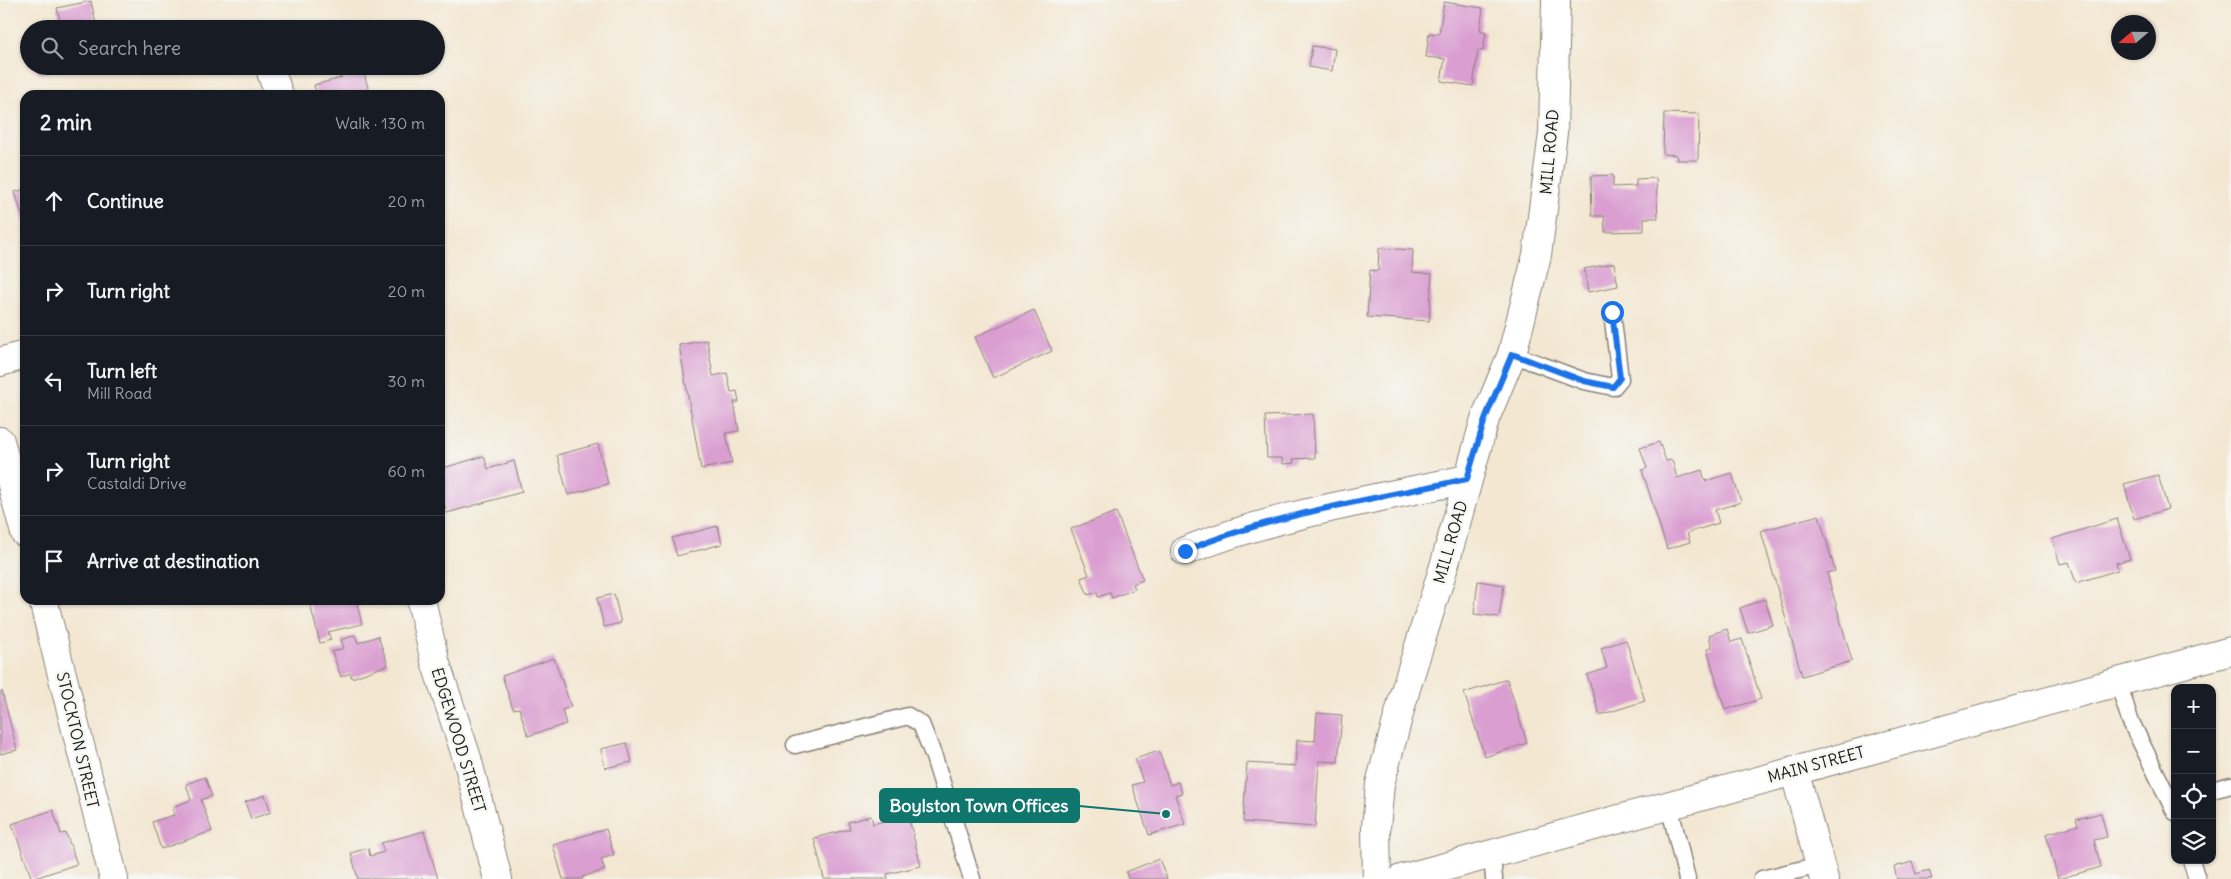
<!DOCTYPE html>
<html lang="en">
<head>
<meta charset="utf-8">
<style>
  :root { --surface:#171b24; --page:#242831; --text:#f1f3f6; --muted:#9ea1a6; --line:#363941 }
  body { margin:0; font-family:Delius,sans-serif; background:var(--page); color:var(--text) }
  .controls { position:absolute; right:15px; bottom:15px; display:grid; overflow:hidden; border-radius:10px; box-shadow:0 1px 4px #0004 }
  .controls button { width:45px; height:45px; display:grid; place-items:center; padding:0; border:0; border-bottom:1px solid var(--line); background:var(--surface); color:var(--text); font:25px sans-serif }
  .compass { position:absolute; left:2111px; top:15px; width:45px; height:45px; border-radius:50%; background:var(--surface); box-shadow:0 1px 4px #0004; rotate:250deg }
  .stop { position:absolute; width:15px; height:15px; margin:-11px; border:4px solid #1a73e8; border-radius:50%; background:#fff }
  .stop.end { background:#1a73e8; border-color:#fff; box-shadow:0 1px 5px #0008 }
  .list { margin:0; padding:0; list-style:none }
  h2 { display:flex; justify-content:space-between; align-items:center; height:65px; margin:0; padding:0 20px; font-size:21px }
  h2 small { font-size:16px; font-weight:400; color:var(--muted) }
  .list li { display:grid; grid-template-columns:32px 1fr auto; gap:15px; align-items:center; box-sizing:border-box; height:90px; padding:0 20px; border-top:1px solid var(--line) }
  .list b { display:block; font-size:19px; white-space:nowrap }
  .list p { margin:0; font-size:16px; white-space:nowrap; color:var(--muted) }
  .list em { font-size:16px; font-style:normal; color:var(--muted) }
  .icon { flex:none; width:28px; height:28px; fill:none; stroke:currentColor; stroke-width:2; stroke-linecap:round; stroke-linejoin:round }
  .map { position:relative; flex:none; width:2231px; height:879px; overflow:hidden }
  .search { position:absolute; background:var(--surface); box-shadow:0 1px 4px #0004; left:20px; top:20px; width:425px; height:55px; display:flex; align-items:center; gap:12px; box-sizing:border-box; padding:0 18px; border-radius:28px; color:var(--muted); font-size:19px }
  .panel { position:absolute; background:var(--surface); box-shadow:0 1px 4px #0004; left:20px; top:90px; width:425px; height:515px; border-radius:15px }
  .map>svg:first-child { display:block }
  .building { fill:#da9ed1 }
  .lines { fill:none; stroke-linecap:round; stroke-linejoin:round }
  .lane-casing { stroke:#888277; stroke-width:19 }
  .street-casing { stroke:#888277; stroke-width:30 }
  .secondary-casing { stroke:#888277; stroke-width:30 }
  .lane { stroke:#fff; stroke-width:16 }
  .street { stroke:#fff; stroke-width:28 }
  .secondary { stroke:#fff; stroke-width:28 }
  .route { stroke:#1a73e8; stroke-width:6 }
  .labels { text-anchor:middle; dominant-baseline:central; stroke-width:5; stroke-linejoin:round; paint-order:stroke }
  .street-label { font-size:16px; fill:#1c1c1c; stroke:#f6f6f2 }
  .leader { fill:none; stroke:#0f766e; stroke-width:2 }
  .callout-dot { fill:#0f766e; stroke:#f6f6f2; stroke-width:2 }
  .callout { fill:#0f766e; stroke:#0f766e; stroke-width:2 }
  .callout-label { font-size:18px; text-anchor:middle; font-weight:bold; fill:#fff }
</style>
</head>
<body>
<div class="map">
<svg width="2231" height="879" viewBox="0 0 2231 879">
  <rect width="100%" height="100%" fill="#f6f6f2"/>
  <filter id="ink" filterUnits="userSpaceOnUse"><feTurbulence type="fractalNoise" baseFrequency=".02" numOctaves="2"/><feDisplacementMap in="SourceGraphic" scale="10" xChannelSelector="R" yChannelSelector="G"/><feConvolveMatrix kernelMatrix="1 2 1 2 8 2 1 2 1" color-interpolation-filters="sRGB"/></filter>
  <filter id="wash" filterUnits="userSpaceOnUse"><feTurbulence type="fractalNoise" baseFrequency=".0096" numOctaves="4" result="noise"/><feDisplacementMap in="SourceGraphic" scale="20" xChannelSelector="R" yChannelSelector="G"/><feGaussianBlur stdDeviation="1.12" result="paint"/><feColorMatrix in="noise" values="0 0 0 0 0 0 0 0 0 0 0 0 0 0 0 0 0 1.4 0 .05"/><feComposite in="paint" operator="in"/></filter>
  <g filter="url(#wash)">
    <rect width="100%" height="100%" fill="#f3e7d2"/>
    <g id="blocks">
      <path class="building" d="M 91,1 L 97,29 L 50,29 L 49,24 L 60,21 L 57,8 Z
        M 1444,2 L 1483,8 L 1480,30 L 1486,32 L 1483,51 L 1478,50 L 1473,86 L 1441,81 L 1445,59 L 1426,57 L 1429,33 L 1439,34 Z
        M 1312,46 L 1335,49 L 1332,71 L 1309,67 Z
        M 37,66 L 71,66 L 71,67 L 39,74 Z
        M 337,66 L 362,66 L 370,95 L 317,95 L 314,85 L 341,78 Z
        M 1664,113 L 1699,114 L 1698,160 L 1676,160 L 1677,155 L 1663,154 Z
        M 1613,175 L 1613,187 L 1636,186 L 1636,179 L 1656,178 L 1658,218 L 1644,218 L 1644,231 L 1605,232 L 1604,216 L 1592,216 L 1591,176 Z
        M 25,189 L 25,225 L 15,192 Z
        M 1379,248 L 1413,250 L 1412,272 L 1432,274 L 1429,321 L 1367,317 L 1370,270 L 1378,271 Z
        M 1614,263 L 1618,286 L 1588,292 L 1584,269 Z
        M 1034,310 L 1052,351 L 993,378 L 975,337 Z
        M 707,340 L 713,376 L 727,373 L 731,392 L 737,391 L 739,402 L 734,402 L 739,431 L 726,433 L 732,463 L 701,469 L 679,345 Z
        M 1313,414 L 1315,458 L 1293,459 L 1294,463 L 1283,464 L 1282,458 L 1267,458 L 1265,416 Z
        M 1659,442 L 1666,461 L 1672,460 L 1677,478 L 1702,470 L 1705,481 L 1732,473 L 1741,502 L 1715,510 L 1719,523 L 1687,533 L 1690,542 L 1667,549 L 1642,470 L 1647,468 L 1640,448 Z
        M 598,444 L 608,484 L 568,495 L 557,455 Z
        M 484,456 L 488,469 L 514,461 L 522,492 L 447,513 L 440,489 L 440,469 Z
        M 2158,475 L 2168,509 L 2134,519 L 2124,484 Z
        M 1116,512 L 1143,580 L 1133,584 L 1135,589 L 1112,598 L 1110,593 L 1098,597 L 1097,592 L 1088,595 L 1081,578 L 1089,575 L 1071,529 Z
        M 1819,515 L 1835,571 L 1827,573 L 1852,661 L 1802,676 L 1761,531 Z
        M 2117,519 L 2130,559 L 2116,563 L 2118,570 L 2076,583 L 2069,562 L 2060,564 L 2052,539 Z
        M 718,526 L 722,544 L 677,556 L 672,538 Z
        M 1478,581 L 1504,585 L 1499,617 L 1474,614 Z
        M 614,594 L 621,623 L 604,627 L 597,598 Z
        M 1765,599 L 1773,625 L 1748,633 L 1740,608 Z
        M 309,600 L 356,600 L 362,624 L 328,632 L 331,640 L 320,643 Z
        M 1727,629 L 1731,642 L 1742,639 L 1761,699 L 1725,710 L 1707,649 L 1712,648 L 1709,635 Z
        M 355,635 L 358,643 L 378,636 L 388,665 L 352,678 L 350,673 L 341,677 L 332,652 L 344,648 L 341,640 Z
        M 1626,640 L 1645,701 L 1600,715 L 1587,675 L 1607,668 L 1601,648 Z
        M 554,658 L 571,707 L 562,710 L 566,724 L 528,736 L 519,708 L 513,709 L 502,676 Z
        M 1507,679 L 1527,743 L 1485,757 L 1464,693 Z
        M 2,691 L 17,750 L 0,754 L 0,692 Z
        M 1317,713 L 1342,715 L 1338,762 L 1319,761 L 1315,827 L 1243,822 L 1247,763 L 1295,766 L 1297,740 L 1315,741 Z
        M 627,743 L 632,762 L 605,768 L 601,749 Z
        M 1159,751 L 1170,785 L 1178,782 L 1182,793 L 1175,795 L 1185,824 L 1149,835 L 1132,785 L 1143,782 L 1135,759 Z
        M 205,777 L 212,796 L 201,800 L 212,831 L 161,849 L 152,822 L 174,815 L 172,807 L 191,800 L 186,784 Z
        M 265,795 L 271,812 L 251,819 L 245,802 Z
        M 53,810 L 61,834 L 66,833 L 77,864 L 32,879 L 12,824 Z
        M 2101,813 L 2107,837 L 2094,840 L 2101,867 L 2058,879 L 2046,834 L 2078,825 L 2076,819 Z
        M 908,815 L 921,866 L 887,874 L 888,879 L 824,879 L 814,838 L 850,829 L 848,822 L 871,816 L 873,824 Z
        M 606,829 L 614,855 L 601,859 L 605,870 L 582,877 L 583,879 L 563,879 L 553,845 Z
        M 424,831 L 438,879 L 358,879 L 351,853 L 368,848 L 370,856 L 384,852 L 381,843 Z
        M 1159,859 L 1167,879 L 1128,879 L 1126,872 Z
        M 1912,862 L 1916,874 L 1929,870 L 1932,879 L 1897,879 L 1894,867 Z"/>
    </g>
  </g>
  <g filter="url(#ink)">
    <use href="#blocks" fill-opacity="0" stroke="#888277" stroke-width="1"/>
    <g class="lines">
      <g class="lane-casing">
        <path id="lane" d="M 1512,354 L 1584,381 L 1613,387 L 1620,379 L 1612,312
          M 2118,682 L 2130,720 L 2175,812
          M 795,745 L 908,716 L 921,724 L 934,757 L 972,879
          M 2212,790 L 2231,785
          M 1669,805 L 1687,879
          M 1492,854 L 1494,879
          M 2191,860 L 2197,879
          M 1762,879 L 1820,865"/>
      </g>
      <g class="street-casing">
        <path id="street" d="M 269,66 L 279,95
          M 0,362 L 25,355
          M 0,441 L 25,533
          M 1185,551 C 1273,515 1375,499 1467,479
          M 43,600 L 114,879
          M 421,600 L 435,661 L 467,758 L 498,879
          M 1794,770 L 1824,879
          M 1377,879 L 1376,828 L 1380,784 L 1406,688 L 1445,563 L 1485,419 L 1512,354 L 1537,255 L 1553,133 L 1556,0"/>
      </g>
      <g class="secondary-casing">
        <path id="secondary" d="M 1401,879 L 2231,651"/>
      </g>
      <use href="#lane" class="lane"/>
      <use href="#street" class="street"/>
      <use href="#secondary" class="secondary"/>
    </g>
  </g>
  <g class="lines" filter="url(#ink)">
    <path class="route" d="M 1185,551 C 1273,514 1374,499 1467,479 L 1485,419 L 1512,354 L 1584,381 L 1613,387 L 1620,378 L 1612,312"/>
  </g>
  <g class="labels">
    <g class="street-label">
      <text transform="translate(1549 152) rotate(-85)">MILL ROAD</text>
      <text transform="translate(1450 542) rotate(-74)">MILL ROAD</text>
      <text transform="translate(78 740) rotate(77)">STOCKTON STREET</text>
      <text transform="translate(459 740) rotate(73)">EDGEWOOD STREET</text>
      <text transform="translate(1816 764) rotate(-15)">MAIN STREET</text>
    </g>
  </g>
  <path class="leader" d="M1166 814L1079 806"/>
  <circle class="callout-dot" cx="1166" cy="814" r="5"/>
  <rect class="callout" x="880" y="789" width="199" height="33" rx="5"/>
  <g class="callout-label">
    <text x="979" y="812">Boylston Town Offices</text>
  </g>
</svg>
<div class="controls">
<button>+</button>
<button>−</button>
<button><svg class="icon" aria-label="locate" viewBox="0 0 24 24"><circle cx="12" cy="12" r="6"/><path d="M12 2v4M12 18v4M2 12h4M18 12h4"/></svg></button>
<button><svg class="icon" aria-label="layers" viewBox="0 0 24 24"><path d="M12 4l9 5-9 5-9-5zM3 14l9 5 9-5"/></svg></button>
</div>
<svg class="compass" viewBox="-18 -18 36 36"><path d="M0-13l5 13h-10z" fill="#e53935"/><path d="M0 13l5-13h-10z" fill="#9ea1a6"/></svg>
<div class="stop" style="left:1612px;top:312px"></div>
<div class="stop end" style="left:1185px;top:551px"></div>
<div class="search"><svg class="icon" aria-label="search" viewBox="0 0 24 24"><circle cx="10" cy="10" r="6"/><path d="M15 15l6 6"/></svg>Search here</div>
<section class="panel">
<h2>2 min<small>Walk · 130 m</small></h2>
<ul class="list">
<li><svg class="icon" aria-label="ahead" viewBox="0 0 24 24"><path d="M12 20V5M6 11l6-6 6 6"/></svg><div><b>Continue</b></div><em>20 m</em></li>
<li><svg class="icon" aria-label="right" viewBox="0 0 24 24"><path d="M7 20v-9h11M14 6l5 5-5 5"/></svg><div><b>Turn right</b></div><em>20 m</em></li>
<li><svg class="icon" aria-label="left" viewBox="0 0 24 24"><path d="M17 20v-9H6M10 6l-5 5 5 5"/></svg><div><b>Turn left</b><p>Mill Road</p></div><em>30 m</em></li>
<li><svg class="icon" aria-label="right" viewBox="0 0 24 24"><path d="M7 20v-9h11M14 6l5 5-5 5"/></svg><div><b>Turn right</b><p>Castaldi Drive</p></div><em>60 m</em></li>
<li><svg class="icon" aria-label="arrive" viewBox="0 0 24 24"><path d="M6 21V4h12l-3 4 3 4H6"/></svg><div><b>Arrive at destination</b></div></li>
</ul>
</section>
</div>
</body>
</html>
